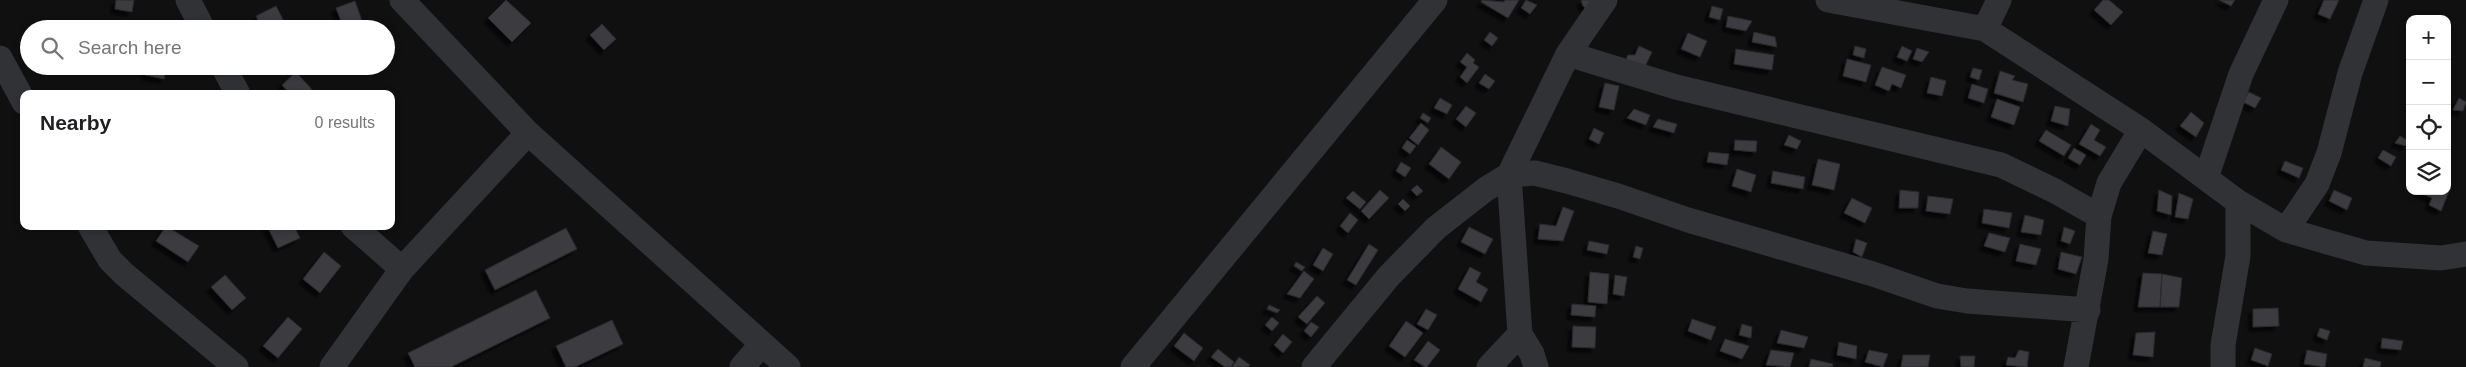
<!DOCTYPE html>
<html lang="en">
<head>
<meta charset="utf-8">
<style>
  :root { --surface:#fff; --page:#f2f2f2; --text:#202124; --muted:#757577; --line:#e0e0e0 }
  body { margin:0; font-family:Helvetica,sans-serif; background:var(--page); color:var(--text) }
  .controls { position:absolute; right:15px; top:15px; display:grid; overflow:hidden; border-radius:10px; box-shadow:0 2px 8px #0003 }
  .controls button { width:45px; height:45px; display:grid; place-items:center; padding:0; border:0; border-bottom:1px solid var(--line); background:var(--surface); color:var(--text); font:25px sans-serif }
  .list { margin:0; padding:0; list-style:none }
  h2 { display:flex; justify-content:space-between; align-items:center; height:65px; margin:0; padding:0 20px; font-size:21px }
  h2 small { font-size:16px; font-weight:400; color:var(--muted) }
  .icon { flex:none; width:28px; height:28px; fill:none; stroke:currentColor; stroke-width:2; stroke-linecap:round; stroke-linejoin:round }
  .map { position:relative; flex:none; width:2466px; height:367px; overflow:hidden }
  .search { position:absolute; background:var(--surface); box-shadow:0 2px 8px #0003; left:20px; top:20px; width:375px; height:55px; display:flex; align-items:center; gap:12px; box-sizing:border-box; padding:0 18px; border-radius:28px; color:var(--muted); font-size:19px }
  .panel { position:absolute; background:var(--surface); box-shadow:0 2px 8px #0003; left:20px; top:90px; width:375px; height:140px; border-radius:10px }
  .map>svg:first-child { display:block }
  .building { fill:#3a3b3f; stroke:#2a2a2d; filter:url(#shadow) }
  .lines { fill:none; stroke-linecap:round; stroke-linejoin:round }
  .minor { stroke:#313236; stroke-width:25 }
</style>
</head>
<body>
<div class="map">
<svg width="2466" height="367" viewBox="0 0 2466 367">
  <defs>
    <filter id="shadow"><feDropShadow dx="-4.5" dy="4.5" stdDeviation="1" flood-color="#0009"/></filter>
  </defs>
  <rect width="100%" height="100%" fill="#101011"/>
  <path class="building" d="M 116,0 L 134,0 L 132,12 L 115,9 Z
    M 506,0 L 531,23 L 512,42 L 488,18 Z
    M 1482,0 L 1504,2 L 1505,0 L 1519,0 L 1508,18 L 1481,2 Z
    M 1526,0 L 1537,5 L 1530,14 L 1521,8 Z
    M 1581,0 L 1598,0 L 1590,11 L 1583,6 Z
    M 2103,0 L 2109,0 L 2123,12 L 2111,25 L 2094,10 Z
    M 2219,0 L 2235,0 L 2231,6 Z
    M 2324,0 L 2339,0 L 2330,19 L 2318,14 Z
    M 355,1 L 365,29 L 344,29 L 336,8 Z
    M 276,6 L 288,29 L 262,29 L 256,16 Z
    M 1712,6 L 1723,9 L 1720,20 L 1709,17 Z
    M 1728,16 L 1752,21 L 1746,31 L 1726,27 Z
    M 602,24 L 616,39 L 604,50 L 590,35 Z
    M 1490,32 L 1498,38 L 1492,46 L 1484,40 Z
    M 1754,32 L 1775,37 L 1777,47 L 1752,42 Z
    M 1688,33 L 1707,41 L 1700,57 L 1681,49 Z
    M 1639,46 L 1652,52 L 1642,73 L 1623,65 L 1628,55 L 1635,55 Z
    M 1855,46 L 1866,49 L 1864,58 L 1853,55 Z
    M 1902,46 L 1912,51 L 1907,61 L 1897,57 Z
    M 1917,48 L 1929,52 L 1922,62 L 1913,59 Z
    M 1736,49 L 1774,55 L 1772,70 L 1734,64 Z
    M 1467,53 L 1475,60 L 1473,63 L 1479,67 L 1467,83 L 1460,77 L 1467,67 L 1460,62 Z
    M 1847,59 L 1871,65 L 1866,82 L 1843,76 Z
    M 69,66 L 80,66 L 71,71 Z
    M 147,66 L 167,66 L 164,79 L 145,75 Z
    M 1882,67 L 1906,75 L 1901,88 L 1892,84 L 1889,91 L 1875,85 Z
    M 1973,68 L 1982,70 L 1979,80 L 1970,77 Z
    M 2000,71 L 2015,76 L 2012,80 L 2028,84 L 2023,102 L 1994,93 Z
    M 296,72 L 316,94 L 290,94 L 282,85 Z
    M 1485,74 L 1495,81 L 1489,89 L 1479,83 Z
    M 1931,77 L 1946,81 L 1942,96 L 1927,93 Z
    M 1605,83 L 1619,86 L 1614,110 L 1599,107 Z
    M 1972,84 L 1988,89 L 1984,103 L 1968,98 Z
    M 2249,92 L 2261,98 L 2255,108 L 2243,102 Z
    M 1440,98 L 1452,105 L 1447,114 L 1434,108 Z
    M 2459,98 L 2466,102 L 2463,111 L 2453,110 Z
    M 1997,99 L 2020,107 L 2014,125 L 1991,117 Z
    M 1466,106 L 1476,113 L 1466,127 L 1456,119 Z
    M 2055,106 L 2070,109 L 2068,126 L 2051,121 Z
    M 1634,109 L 1650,115 L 1646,125 L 1627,118 Z
    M 2191,112 L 2204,123 L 2196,137 L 2180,126 Z
    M 1423,113 L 1431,118 L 1428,123 L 1420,118 Z
    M 1658,119 L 1677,124 L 1674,133 L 1653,127 Z
    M 1421,123 L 1429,130 L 1418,145 L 1409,138 Z
    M 2091,124 L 2100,130 L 2094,140 L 2106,147 L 2100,156 L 2079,144 Z
    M 1594,128 L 1604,133 L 1599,144 L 1589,139 Z
    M 2046,130 L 2071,145 L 2064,156 L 2039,141 Z
    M 1789,135 L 1801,141 L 1797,149 L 1784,145 Z
    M 2400,136 L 2409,141 L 2406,146 L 2395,143 Z
    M 1407,140 L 1416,146 L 1410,154 L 1402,148 Z
    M 1735,140 L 1757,141 L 1756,152 L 1734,150 Z
    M 1441,147 L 1461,162 L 1449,179 L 1429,164 Z
    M 2074,148 L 2086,155 L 2080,165 L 2068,158 Z
    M 2383,150 L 2396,157 L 2391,166 L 2378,158 Z
    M 1709,152 L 1729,154 L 1727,165 L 1707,162 Z
    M 1818,159 L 1840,164 L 1834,190 L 1812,185 Z
    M 2285,161 L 2303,168 L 2299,178 L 2281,170 Z
    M 1401,162 L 1411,168 L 1405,177 L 1396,171 Z
    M 1737,169 L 1756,175 L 1751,192 L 1732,186 Z
    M 1773,171 L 1805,177 L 1803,189 L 1771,183 Z
    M 1417,185 L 1423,191 L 1417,196 L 1411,190 Z
    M 2447,188 L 2450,189 L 2441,211 L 2429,205 L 2432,198 L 2416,191 L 2447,191 Z
    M 1380,190 L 1389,198 L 1369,219 L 1361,211 Z
    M 1900,190 L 1919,192 L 1918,208 L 1899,208 Z
    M 2159,190 L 2172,196 L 2171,215 L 2157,211 Z
    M 2334,190 L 2352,198 L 2347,210 L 2329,201 Z
    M 1353,191 L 1366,202 L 1360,209 L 1346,198 Z
    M 2179,193 L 2193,199 L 2188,219 L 2175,217 Z
    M 1928,196 L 1953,199 L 1950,214 L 1926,211 Z
    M 1852,198 L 1872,208 L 1865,223 L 1844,213 Z
    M 1403,199 L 1410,206 L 1405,211 L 1398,204 Z
    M 1563,207 L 1574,211 L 1563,241 L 1538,239 L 1540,224 L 1556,226 Z
    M 1984,209 L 2012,213 L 2009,228 L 1982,223 Z
    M 1350,213 L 1358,220 L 1348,233 L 1340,226 Z
    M 2025,215 L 2044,220 L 2041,235 L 2021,232 Z
    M 166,226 L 199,246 L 188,262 L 156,241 Z
    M 267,226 L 294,226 L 300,238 L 278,248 Z
    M 1469,227 L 1493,239 L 1485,254 L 1461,242 Z
    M 2064,227 L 2075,231 L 2070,244 L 2061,241 Z
    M 566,228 L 577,249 L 495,290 L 485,270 Z
    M 2153,231 L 2167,234 L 2162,255 L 2148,253 Z
    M 1989,233 L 2010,238 L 2005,252 L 1984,246 Z
    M 1856,239 L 1867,243 L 1862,257 L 1853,252 Z
    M 1589,241 L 1609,245 L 1607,254 L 1587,250 Z
    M 1369,244 L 1378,250 L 1356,285 L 1347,280 Z
    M 2020,244 L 2041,249 L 2036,265 L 2016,261 Z
    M 1636,246 L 1643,248 L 1640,259 L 1633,257 Z
    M 1323,248 L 1333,254 L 1323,271 L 1313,265 Z
    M 324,252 L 341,266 L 320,293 L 303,279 Z
    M 2061,252 L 2082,257 L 2076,274 L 2058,269 Z
    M 1296,262 L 1305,267 L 1302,271 L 1294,266 Z
    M 1470,267 L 1481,273 L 1476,282 L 1488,289 L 1481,302 L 1458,289 Z
    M 1304,271 L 1314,279 L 1300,298 L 1287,294 Z
    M 1590,272 L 1609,274 L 1607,304 L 1588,302 Z
    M 2143,273 L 2162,274 L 2160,307 L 2138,307 Z
    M 2162,274 L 2182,278 L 2179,307 L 2160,307 Z
    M 225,275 L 246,298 L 232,310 L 211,287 Z
    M 1615,275 L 1627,277 L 1624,296 L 1613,294 Z
    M 536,290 L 550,318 L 451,367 L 415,367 L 408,353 Z
    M 1317,296 L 1325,303 L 1307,324 L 1298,317 Z
    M 1572,304 L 1596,306 L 1595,317 L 1571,315 Z
    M 1269,305 L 1280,310 L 1277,313 L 1267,309 Z
    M 2278,308 L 2279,326 L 2253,327 L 2253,309 Z
    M 1426,309 L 1437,315 L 1428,330 L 1417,324 Z
    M 288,317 L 302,329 L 278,358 L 263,346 Z
    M 1272,317 L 1279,323 L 1272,331 L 1265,325 Z
    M 1692,319 L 1716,327 L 1711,340 L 1688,331 Z
    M 612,320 L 623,344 L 575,367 L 566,367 L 556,346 Z
    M 1406,321 L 1423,333 L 1405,357 L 1389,346 Z
    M 1311,322 L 1319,327 L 1311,337 L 1304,331 Z
    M 1742,324 L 1752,327 L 1751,338 L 1739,335 Z
    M 1573,326 L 1596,327 L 1595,348 L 1572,347 Z
    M 2320,328 L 2330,331 L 2327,340 L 2317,336 Z
    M 1781,330 L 1808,337 L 1804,348 L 1777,343 Z
    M 2155,332 L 2153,357 L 2133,355 L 2136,333 Z
    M 1184,333 L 1203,348 L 1194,361 L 1174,346 Z
    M 1283,334 L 1292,342 L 1283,353 L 1274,345 Z
    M 2382,338 L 2403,341 L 2401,350 L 2381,348 Z
    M 1725,339 L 1749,346 L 1742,359 L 1720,351 Z
    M 1428,341 L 1440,350 L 1427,367 L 1425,367 L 1414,360 Z
    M 1839,342 L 1857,346 L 1856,359 L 1837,355 Z
    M 2255,348 L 2272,354 L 2268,366 L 2251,360 Z
    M 1218,349 L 1234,362 L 1231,367 L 1225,367 L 1211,357 Z
    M 1771,350 L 1794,353 L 1790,367 L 1766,365 Z
    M 1869,350 L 1888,354 L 1883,367 L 1865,362 Z
    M 2019,350 L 2029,352 L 2027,367 L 2006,365 L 2008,357 L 2015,358 Z
    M 2307,350 L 2327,354 L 2325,367 L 2304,364 Z
    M 1903,355 L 1930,355 L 1928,367 L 1901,367 Z
    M 1960,356 L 1975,356 L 1974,367 L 1961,367 Z
    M 1239,357 L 1250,365 L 1248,367 L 1232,367 Z
    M 2365,358 L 2381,362 L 2380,367 L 2363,367 Z
    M 1811,359 L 1833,364 L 1832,367 L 1809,367 Z"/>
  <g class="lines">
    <path class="minor" d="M 188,0 L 203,29
      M 402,0 L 528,133 L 788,367
      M 1828,0 L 1985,29 L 2141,130 L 2238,202 L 2286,230 L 2366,253 L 2441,258 L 2466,254
      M 1985,29 L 1999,0
      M 1568,54 L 1676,87 L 2001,165 L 2055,191 L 2099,216 L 2109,183 L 2141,130
      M 0,58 L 24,102
      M 223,66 L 238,94
      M 2206,178 L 2241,74 L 2276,0
      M 90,226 L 110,260 L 124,274 L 236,367
      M 353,226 L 402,269
      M 2286,230 L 2317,184 L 2329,153 L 2350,73 L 2376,0
      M 332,367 L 402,269 L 528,133
      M 742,367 L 761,345
      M 1133,367 L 1435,0
      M 1314,367 L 1389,276 L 1436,228 L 1486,189 L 1509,175 L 1535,173 L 1567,181 L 1618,196 L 1688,220 L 1873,274 L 1937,296 L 1967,301 L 2088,310
      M 1489,367 L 1520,334
      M 1536,367 L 1532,354 L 1520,334 L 1509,175 L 1568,54 L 1605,0
      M 2076,367 L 2096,259 L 2099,216
      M 2223,367 L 2223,345 L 2238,256 L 2238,202"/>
  </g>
</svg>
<div class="controls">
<button>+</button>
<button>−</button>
<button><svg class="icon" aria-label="locate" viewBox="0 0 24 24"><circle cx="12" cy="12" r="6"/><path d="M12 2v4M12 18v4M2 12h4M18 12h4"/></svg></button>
<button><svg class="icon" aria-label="layers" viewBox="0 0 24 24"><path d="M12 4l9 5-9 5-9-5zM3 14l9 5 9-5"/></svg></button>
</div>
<div class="search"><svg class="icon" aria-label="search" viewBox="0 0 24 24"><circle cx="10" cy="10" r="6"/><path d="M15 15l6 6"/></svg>Search here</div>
<section class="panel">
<h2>Nearby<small>0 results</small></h2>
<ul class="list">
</ul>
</section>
</div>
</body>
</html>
